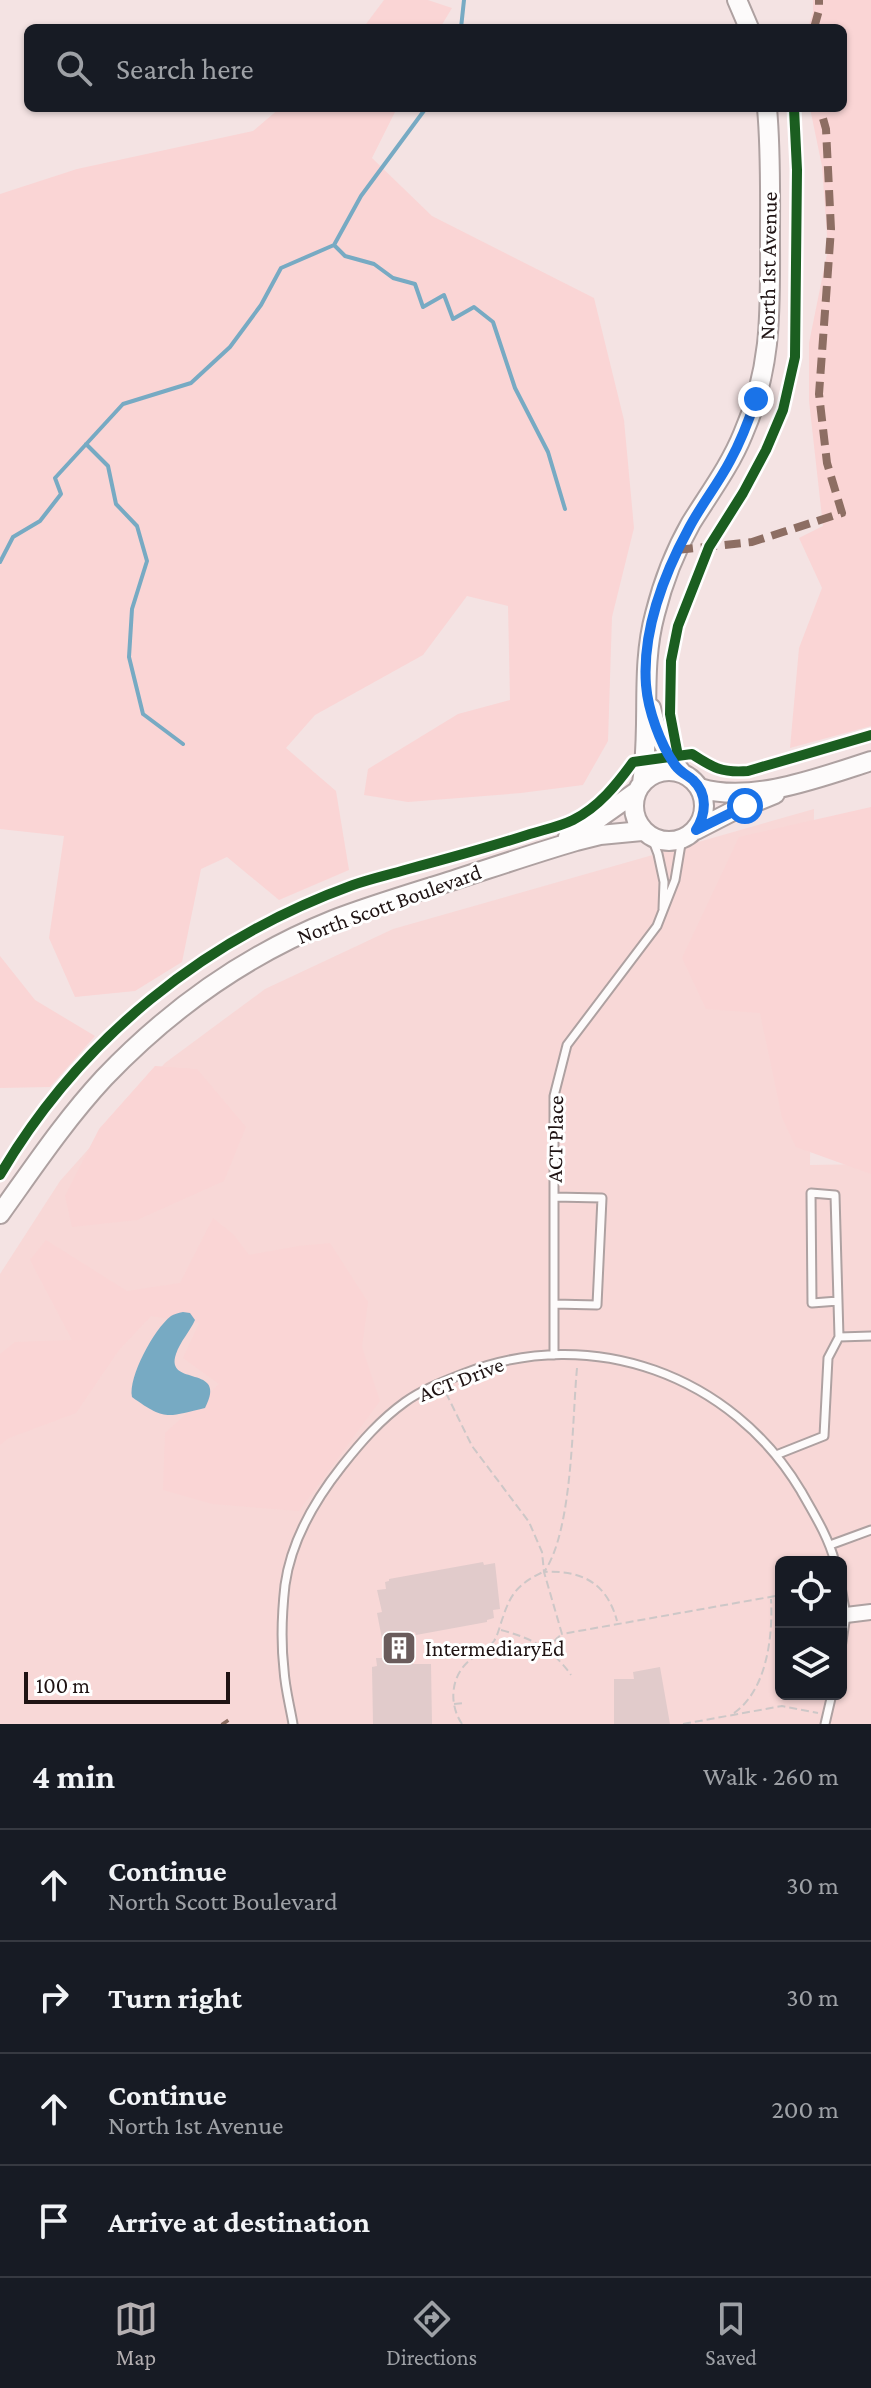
<!DOCTYPE html>
<html lang="en">
<head>
<meta charset="utf-8">
<style>
  :root { --surface:#171b24; --page:#242831; --text:#f1f3f6; --muted:#9ea1a6; --line:#363941; --accent:#b4afb1 }
  body { margin:0; font-family:"Crimson Pro",serif; background:var(--page); color:var(--text) }
  .controls { position:absolute; right:24px; bottom:24px; display:grid; overflow:hidden; border-radius:12px; box-shadow:0 2px 6px #0004 }
  .controls button { width:72px; height:72px; display:grid; place-items:center; padding:0; border:0; border-bottom:2px solid var(--line); background:var(--surface); color:var(--text); font:40px sans-serif }
  .scale { position:absolute; left:24px; bottom:20px; width:206px; box-sizing:border-box; padding-left:8px; border:4px solid #1f1313; border-top:0; font-size:22px; line-height:28px; white-space:nowrap; color:#1f1313; -webkit-text-stroke:6px #fff; paint-order:stroke }
  .stop { position:absolute; width:24px; height:24px; margin:-18px; border:6px solid #1a73e8; border-radius:50%; background:#fff }
  .stop.end { background:#1a73e8; border-color:#fff; box-shadow:0 2px 8px #0008 }
  .list { margin:0; padding:0; list-style:none }
  h2 { display:flex; justify-content:space-between; align-items:center; height:104px; margin:0; padding:0 32px; font-size:34px }
  h2 small { font-size:26px; font-weight:400; color:var(--muted) }
  .list li { display:grid; grid-template-columns:52px 1fr auto; gap:24px; align-items:center; box-sizing:border-box; height:112px; padding:0 32px; border-top:2px solid var(--line) }
  .list b { display:block; font-size:30px; white-space:nowrap }
  .list p { margin:0; font-size:26px; white-space:nowrap; color:var(--muted) }
  .list em { font-size:26px; font-style:normal; color:var(--muted) }
  .icon { flex:none; width:44px; height:44px; fill:none; stroke:currentColor; stroke-width:2; stroke-linecap:round; stroke-linejoin:round }
  .map { position:relative; flex:none; width:871px; height:1724px; overflow:hidden }
  .search { position:absolute; background:var(--surface); box-shadow:0 2px 6px #0004; left:24px; right:24px; top:24px; height:88px; display:flex; align-items:center; gap:20px; box-sizing:border-box; padding:0 28px; border-radius:12px; color:var(--muted); font-size:30px }
  .sheet { height:552px; background:var(--surface) }
  nav { display:flex; justify-content:space-around; align-items:center; box-sizing:border-box; height:112px; border-top:2px solid var(--line); background:var(--surface); font-size:22px; color:var(--muted) }
  nav a { display:grid; justify-items:center; gap:4px }
  nav .on { color:var(--accent) }
  .map>svg:first-child { display:block }
  .built { fill:#f8d8d7; fill-rule:evenodd }
  .green { fill:#fad5d5 }
  .water { fill:#77aac3 }
  .lines { fill:none; stroke-linecap:round; stroke-linejoin:round }
  .stream { stroke:#77aac3; stroke-width:4 }
  .building { fill:#e1cbcb }
  .lane-casing { stroke:#aea1a1; stroke-width:11 }
  .street-casing { stroke:#aea1a1; stroke-width:18 }
  .secondary-casing { stroke:#aea1a1; stroke-width:22 }
  .path { stroke:#cdc7c7; stroke-width:2; stroke-dasharray:8 4; stroke-linecap:butt }
  .lane { stroke:#fdfbfb; stroke-width:7 }
  .street { stroke:#fdfbfb; stroke-width:14 }
  .secondary { stroke:#fdfbfb; stroke-width:18 }
  .quiet { stroke:#8d6e63; stroke-width:8; stroke-dasharray:16 8; stroke-linecap:butt }
  .cycleway-casing { stroke:#fff; stroke-width:15 }
  .cycleway { stroke:#1b5e20; stroke-width:10 }
  .route { stroke:#1a73e8; stroke-width:10 }
  .labels { text-anchor:middle; dominant-baseline:central; stroke-width:6; stroke-linejoin:round; paint-order:stroke }
  .street-label { font-size:22px; fill:#1f1313; stroke:#fff }
  .poi-label { font-size:22px; fill:#1f1313; stroke:#fff; text-anchor:start }
</style>
</head>
<body>
<div class="map">
<svg width="871" height="1724" viewBox="0 0 871 1724">
  <rect width="100%" height="100%" fill="#f4e3e3"/>
  <path class="built" d="M 814,809 L 810,1165 L 871,1164 L 871,1724 L 0,1724 L 0,1274 L 60,1181 L 165,1063 L 265,989 L 393,929 ZM 781,1562 L 841,1562 L 841,1694 L 781,1694 Z"/>
  <path class="green" d="M 384,0 L 428,0 L 452,8 L 440,28 L 363,28 Z
    M 813,0 L 871,0 L 871,726 L 790,748 L 799,648 L 822,588 L 799,538 L 823,526 L 809,401 L 809,343 L 828,249 L 822,166 L 810,108 L 843,108 L 843,28 L 808,28 L 813,12 Z
    M 280,108 L 397,108 L 372,158 L 432,216 L 594,298 L 624,420 L 634,528 L 612,617 L 608,741 L 583,785 L 521,793 L 408,802 L 364,795 L 368,769 L 458,714 L 510,700 L 508,606 L 467,596 L 423,655 L 315,715 L 286,748 L 336,791 L 349,870 L 279,900 L 227,857 L 201,869 L 182,962 L 135,991 L 75,997 L 49,938 L 64,836 L 0,829 L 0,194 L 77,169 L 253,131 Z
    M 871,807 L 871,1174 L 796,1147 L 782,1118 L 760,1013 L 706,1009 L 682,958 L 739,837 Z
    M 0,956 L 35,1000 L 95,1036 L 50,1087 L 0,1088 Z
    M 155,1066 L 197,1069 L 246,1127 L 224,1181 L 137,1220 L 72,1227 L 65,1196 L 99,1129 Z
    M 213,1218 L 234,1235 L 249,1255 L 299,1246 L 330,1243 L 368,1302 L 362,1347 L 380,1401 L 299,1511 L 212,1504 L 163,1490 L 165,1433 L 219,1384 L 183,1358 L 199,1323 L 151,1316 L 119,1350 L 76,1413 L 9,1438 L 0,1445 L 0,1354 L 15,1342 L 72,1340 L 30,1260 L 46,1240 L 127,1291 L 180,1283 Z"/>
  <path class="water" d="M 183,1312 L 190,1313 L 195,1320 C 190,1331 180,1342 176,1354 C 164,1388 229,1363 205,1408 C 167,1417 165,1421 132,1397 C 128,1377 154,1329 171,1316 C 174,1314 178,1313 183,1312 Z"/>
  <g class="lines">
    <path class="stream" d="M 461,28 L 464,0
      M 334,245 L 345,256 L 374,264 L 393,278 L 415,284 L 423,307 L 444,295 L 453,319 L 474,307 L 493,322 L 515,388 L 548,452 L 565,509
      M 86,444 L 108,466 L 116,504 L 137,526 L 147,561 L 132,609 L 129,657 L 143,714 L 183,744
      M 0,562 L 13,537 L 40,521 L 61,494 L 55,478 L 123,404 L 191,383 L 230,347 L 261,305 L 281,268 L 334,245 L 361,196 L 426,108"/>
  </g>
  <path class="building" d="M 483,1562 L 484,1565 L 495,1563 L 500,1609 L 493,1610 L 494,1618 L 487,1620 L 487,1622 L 416,1635 L 415,1632 L 406,1634 L 413,1664 L 431,1664 L 432,1724 L 373,1724 L 372,1667 L 377,1666 L 376,1658 L 389,1658 L 386,1639 L 382,1639 L 377,1613 L 382,1612 L 377,1590 L 386,1589 L 385,1582 L 389,1581 L 389,1579 Z
    M 660,1667 L 670,1724 L 614,1724 L 614,1679 L 634,1679 L 633,1672 Z"/>
  <g class="lines">
    <g class="lane-casing">
      <path id="lane" d="M 652,838 L 658,854 L 664,882 L 663,909
        M 554,1197 L 602,1198 L 597,1305 L 554,1304
        M 838,1301 L 812,1303 L 811,1193 L 835,1195 C 836,1242 838,1289 839,1337
        M 554,1355 L 554,1096 L 567,1045 L 657,926 L 675,880 L 681,844 L 684,838
        M 776,1455 L 824,1436 L 828,1358 L 839,1337 L 871,1336
        M 830,1545 L 871,1530
        M 841,1587 L 846,1615 L 841,1648
        M 293,1724 C 290,1706 285,1688 284,1670 C 281,1644 282,1612 285,1585 C 291,1542 315,1500 342,1466 C 361,1442 380,1420 405,1402 C 423,1389 445,1381 465,1373 C 592,1324 732,1375 801,1491 C 814,1514 828,1536 835,1562
        M 825,1724 L 832,1694"/>
    </g>
    <g class="street-casing">
      <path id="street" d="M 846,1615 L 871,1612"/>
    </g>
    <g class="secondary-casing">
      <path id="secondary" d="M 737,0 L 749,28
        M 651,708 C 656,731 667,756 683,774
        M634 806a35 35 0 1 1 70 0a35 35 0 1 1-70 0Z
        M 642,783 C 651,727 640,669 655,614 C 663,582 675,551 691,523 C 709,494 730,466 743,434 C 773,366 770,308 770,236 C 770,193 771,151 767,108
        M 700,788 C 751,804 821,777 871,761
        M 696,830 L 733,811 L 775,794
        M 568,837 L 602,816 L 636,792
        M 0,1214 C 33,1168 65,1120 104,1078 C 168,1011 246,955 333,920 C 372,905 413,893 454,880 C 494,867 535,853 576,841 L 600,835 L 642,831"/>
    </g>
    <path class="path" d="M 577,1368 C 572,1420 573,1531 544,1572 C 582,1570 607,1583 617,1621
      M 446,1393 L 472,1446 L 529,1522 L 542,1552 L 544,1572 L 562,1634 L 781,1595
      M 501,1630 C 531,1638 553,1649 571,1675
      M 553,1653 C 551,1644 554,1640 561,1635
      M 454,1704 L 464,1703
      M 734,1713 C 767,1690 773,1636 771,1599
      M 462,1724 C 449,1705 450,1677 469,1661 C 476,1655 488,1649 494,1641 C 498,1635 500,1625 503,1617 C 511,1592 520,1583 543,1572
      M 683,1724 L 782,1706 L 818,1713"/>
    <use href="#lane" class="lane"/>
    <use href="#street" class="street"/>
    <use href="#secondary" class="secondary"/>
    <path class="quiet" d="M 814,28 L 819,10 L 819,0
      M 677,550 L 752,542 L 842,513 L 827,463 L 819,394 L 831,229 L 826,129 L 820,108
      M 224,1721 L 226,1724"/>
    <g class="cycleway-casing">
      <path id="cycleway" d="M 678,756 L 670,714 L 671,661 L 678,626 L 709,547 L 743,493 L 766,450 L 783,410 L 795,357 L 797,170 L 794,108
        M 0,1175 C 80,1039 204,939 353,885 C 370,879 388,875 405,870 C 446,859 487,848 527,835 C 542,830 559,827 573,820 C 599,807 617,784 633,762 L 692,754 C 713,768 722,773 748,771 L 871,735"/>
    </g>
    <use href="#cycleway" class="cycleway"/>
  </g>
  <g class="lines">
    <path class="route" d="M 745,806 L 696,830 C 706,814 708,794 693,780 C 687,775 680,772 675,765 C 660,744 648,710 646,685 C 642,632 664,574 689,528 C 701,505 718,484 730,461 C 741,441 749,420 756,399"/>
  </g>
  <defs>
    <g id="building-square" transform="scale(1.8)"><rect x="-9" y="-9" width="18" height="18" rx="4" fill="#6a5c5c" stroke="#fff"/><path d="M-4-6H4V6H1V3H-1V6H-4ZM-2.5-4.3h1.7v1.8h-1.7ZM.8-4.3h1.7v1.8H.8ZM-2.5-1h1.7V.8h-1.7ZM.8-1h1.7V.8H.8Z" fill="#fff"/></g>
  </defs>
  <g fill-rule="evenodd">
    <use href="#building-square" x="399" y="1648"/>
  </g>
  <g class="labels">
    <g class="street-label">
      <text transform="translate(768 266) rotate(-89)">North 1st Avenue</text>
      <text transform="translate(389 904) rotate(-20)">North Scott Boulevard</text>
      <text transform="translate(555 1139) rotate(-89)">ACT Place</text>
      <text transform="translate(461 1379) rotate(-21)">ACT Drive</text>
    </g>
    <g class="poi-label">
      <text x="425" y="1648">IntermediaryEd</text>
    </g>
  </g>
</svg>
<div class="controls">
<button><svg class="icon" aria-label="locate" viewBox="0 0 24 24"><circle cx="12" cy="12" r="6"/><path d="M12 2v4M12 18v4M2 12h4M18 12h4"/></svg></button>
<button><svg class="icon" aria-label="layers" viewBox="0 0 24 24"><path d="M12 4l9 5-9 5-9-5zM3 14l9 5 9-5"/></svg></button>
</div>
<div class="scale">100 m</div>
<div class="stop" style="left:745px;top:806px"></div>
<div class="stop end" style="left:756px;top:399px"></div>
<div class="search"><svg class="icon" aria-label="search" viewBox="0 0 24 24"><circle cx="10" cy="10" r="6"/><path d="M15 15l6 6"/></svg>Search here</div>
</div>
<section class="sheet">
<h2>4 min<small>Walk · 260 m</small></h2>
<ul class="list">
<li><svg class="icon" aria-label="ahead" viewBox="0 0 24 24"><path d="M12 20V5M6 11l6-6 6 6"/></svg><div><b>Continue</b><p>North Scott Boulevard</p></div><em>30 m</em></li>
<li><svg class="icon" aria-label="right" viewBox="0 0 24 24"><path d="M7 20v-9h11M14 6l5 5-5 5"/></svg><div><b>Turn right</b></div><em>30 m</em></li>
<li><svg class="icon" aria-label="ahead" viewBox="0 0 24 24"><path d="M12 20V5M6 11l6-6 6 6"/></svg><div><b>Continue</b><p>North 1st Avenue</p></div><em>200 m</em></li>
<li><svg class="icon" aria-label="arrive" viewBox="0 0 24 24"><path d="M6 21V4h12l-3 4 3 4H6"/></svg><div><b>Arrive at destination</b></div></li>
</ul>
</section>
<nav>
<a class="on"><svg class="icon" aria-label="map" viewBox="0 0 24 24"><path d="M3 6l6-2 6 2 6-2v14l-6 2-6-2-6 2zM9 4v14M15 6v14"/></svg>Map</a>
<a><svg class="icon" aria-label="directions" viewBox="0 0 24 24"><path d="M12 3l9 9-9 9-9-9zM9 14v-3h6M13 9l2 2-2 2"/></svg>Directions</a>
<a><svg class="icon" aria-label="saved" viewBox="0 0 24 24"><path d="M7 4h10v16l-5-4-5 4z"/></svg>Saved</a>
</nav>
</body>
</html>
